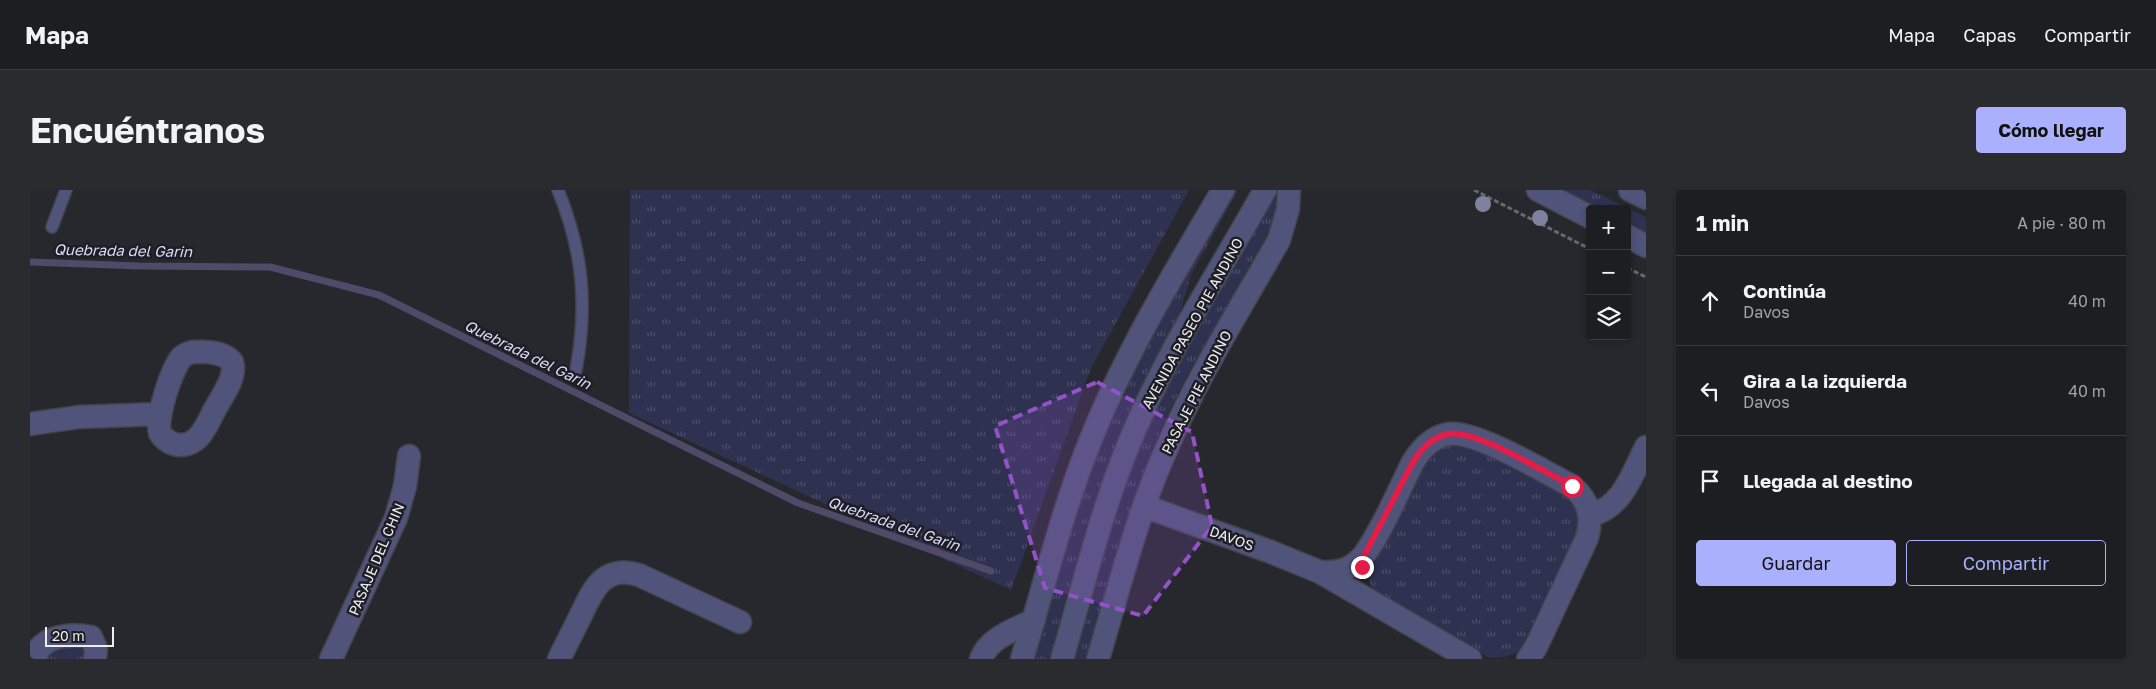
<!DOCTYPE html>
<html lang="es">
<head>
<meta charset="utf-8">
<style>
  :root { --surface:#1d1e22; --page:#2a2b2f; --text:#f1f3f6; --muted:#a0a2a5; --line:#3b3c40; --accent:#aab0fb }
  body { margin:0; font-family:"Golos Text",sans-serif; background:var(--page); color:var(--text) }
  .controls { position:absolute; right:15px; top:15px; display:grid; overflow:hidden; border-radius:5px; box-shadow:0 2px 8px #0003 }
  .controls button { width:45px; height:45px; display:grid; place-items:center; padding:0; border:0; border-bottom:1px solid var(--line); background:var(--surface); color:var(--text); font:25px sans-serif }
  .scale { position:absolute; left:15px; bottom:12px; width:69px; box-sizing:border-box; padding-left:5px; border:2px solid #edeef2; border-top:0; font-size:14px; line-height:18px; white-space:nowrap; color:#edeef2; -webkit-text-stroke:4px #1e1e24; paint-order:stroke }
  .stop { position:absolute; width:15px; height:15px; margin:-11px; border:4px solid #e11d48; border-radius:50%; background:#fff }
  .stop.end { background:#e11d48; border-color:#fff; box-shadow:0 1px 5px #0008 }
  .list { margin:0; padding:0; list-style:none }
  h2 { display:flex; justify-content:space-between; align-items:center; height:65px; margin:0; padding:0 20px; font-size:21px }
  h2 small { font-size:16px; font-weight:400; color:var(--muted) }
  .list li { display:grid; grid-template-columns:32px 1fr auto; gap:15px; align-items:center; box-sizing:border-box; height:90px; padding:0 20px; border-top:1px solid var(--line) }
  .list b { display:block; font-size:19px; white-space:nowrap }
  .list p { margin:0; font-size:16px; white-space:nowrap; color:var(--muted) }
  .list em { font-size:16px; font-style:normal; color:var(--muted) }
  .actions { display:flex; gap:10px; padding:15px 20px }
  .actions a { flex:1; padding:11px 0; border:1px solid var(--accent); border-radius:5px; text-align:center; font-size:18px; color:var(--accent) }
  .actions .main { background:var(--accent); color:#111 }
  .icon { flex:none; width:28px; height:28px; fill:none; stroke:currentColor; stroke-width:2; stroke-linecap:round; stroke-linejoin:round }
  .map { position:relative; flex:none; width:1616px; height:469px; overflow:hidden; border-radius:5px }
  header { display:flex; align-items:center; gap:30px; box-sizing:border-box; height:70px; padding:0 25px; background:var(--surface); border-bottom:1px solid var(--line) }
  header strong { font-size:24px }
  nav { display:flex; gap:28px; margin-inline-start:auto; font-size:18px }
  .intro { display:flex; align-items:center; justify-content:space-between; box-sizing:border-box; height:120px; padding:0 30px }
  h1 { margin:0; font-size:35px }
  .button { padding:12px 22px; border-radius:5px; background:var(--accent); color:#111; font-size:18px; font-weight:700 }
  main { display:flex; gap:30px; padding:0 30px }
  aside { flex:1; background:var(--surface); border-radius:5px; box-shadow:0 2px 8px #0003 }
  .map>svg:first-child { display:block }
  .grass { fill:url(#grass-tufts) }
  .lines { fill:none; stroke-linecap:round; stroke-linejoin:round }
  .stream { stroke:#4e4a68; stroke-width:7 }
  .service-casing { stroke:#434449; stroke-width:14 }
  .minor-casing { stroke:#434449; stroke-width:25 }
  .path { stroke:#68696e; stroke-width:3; stroke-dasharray:5 2.5; stroke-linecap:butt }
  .service { stroke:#51547a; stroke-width:11 }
  .minor { stroke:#51547a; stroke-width:22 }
  .tree { fill:#7f829f }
  .route { stroke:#e11d48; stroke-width:6 }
  .marked { fill:#9253c9; fill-opacity:0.2; stroke:#9253c9; stroke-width:4; stroke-dasharray:10 6; stroke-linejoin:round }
  .labels { text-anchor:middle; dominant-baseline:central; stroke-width:5; stroke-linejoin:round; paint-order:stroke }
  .street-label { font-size:14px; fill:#edeef2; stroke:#1e1e24 }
  .water-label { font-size:15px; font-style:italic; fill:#d7dbfa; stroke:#1e1e24 }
</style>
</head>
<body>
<header>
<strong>Mapa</strong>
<nav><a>Mapa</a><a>Capas</a><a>Compartir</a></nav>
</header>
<div class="intro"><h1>Encuéntranos</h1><a class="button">Cómo llegar</a></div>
<main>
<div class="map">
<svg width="1616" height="469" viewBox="0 0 1616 469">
  <defs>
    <pattern id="grass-tufts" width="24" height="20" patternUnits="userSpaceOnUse" patternTransform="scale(1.25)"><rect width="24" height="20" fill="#2f3151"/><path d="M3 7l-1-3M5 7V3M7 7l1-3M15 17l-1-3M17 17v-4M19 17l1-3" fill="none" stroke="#4d4f6a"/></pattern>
  </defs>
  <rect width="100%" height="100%" fill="#27282e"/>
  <path class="grass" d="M 600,0 L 1159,0 L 1061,178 L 981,400 L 599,223 Z
    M 1205,0 L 1208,0 L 1161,85 L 1149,125 L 1117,184 L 1093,235 L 1056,337 L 1019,469 L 1005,469 L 1046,319 L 1082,231 L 1120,149 Z
    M 1526,0 L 1560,0 L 1616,27 L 1616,45 L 1597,36 L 1597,19 L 1563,19 Z
    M 1245,5 L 1248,26 L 1158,184 L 1131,238 L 1098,326 L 1058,469 L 1045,469 L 1087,320 L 1112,253 L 1134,201 Z
    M 1422,253 L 1451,259 L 1540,307 L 1551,323 L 1546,344 L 1498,454 C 1486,465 1474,469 1458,467 L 1343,399 L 1339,391 L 1340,383 C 1356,348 1386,268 1422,253 Z
    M 42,454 L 51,457 L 57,465 L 56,469 L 10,469 L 16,462 Z"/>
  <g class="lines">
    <path class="stream" d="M 0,72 L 110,76 L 240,77 L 349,105 L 768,313 L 961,381"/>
    <g class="service-casing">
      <path id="service" d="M 528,0 C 553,62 558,114 546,180
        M 22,37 L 36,0"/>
    </g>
    <g class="minor-casing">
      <path id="minor" d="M 1508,0 L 1560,27
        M 1600,0 L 1616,8
        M 1597,46 L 1616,56
        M 163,162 C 176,161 194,162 202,172 C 207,187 192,206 185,219 C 177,234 170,256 149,255 C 141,254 134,249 130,243 C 125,229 142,178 152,167 C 155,164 159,163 163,162 Z
        M 0,234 L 49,227 L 129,224
        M 1114,316 L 1241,362 L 1290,382 L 1440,469
        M 1561,325 C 1593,317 1602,284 1616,257
        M 1290,382 C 1303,383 1315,382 1326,373 C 1344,360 1371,295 1383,272 C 1391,259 1402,247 1418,244 C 1444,239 1516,283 1542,296 C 1559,311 1563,326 1557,348 L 1506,457 L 1498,469
        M 4,469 C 11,445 41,443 61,447 L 66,459 L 65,469
        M 301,469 L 366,328 L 375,296 L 379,266
        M 529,469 C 536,455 543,441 550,427 C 563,400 573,374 609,385 L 710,432
        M 951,469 C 959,447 985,440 1004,430
        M 992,469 C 1013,400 1030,329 1056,262 C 1091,170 1143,85 1193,0
        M 1032,469 C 1053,398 1070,325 1098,256 C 1134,166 1188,84 1235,0
        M 1068,469 C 1089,399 1106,327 1136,260 C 1167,187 1210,119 1249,50 L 1258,19 L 1259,0"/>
    </g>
    <path class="path" d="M 1444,0 L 1560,59
      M 1597,78 L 1616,87"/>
    <use href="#service" class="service"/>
    <use href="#minor" class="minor"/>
  </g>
  <g class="tree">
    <circle cx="1453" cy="14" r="8"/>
    <circle cx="1510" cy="28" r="8"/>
  </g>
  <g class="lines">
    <path class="route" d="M 1332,377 L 1334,366 L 1383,272 C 1391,259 1402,247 1418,244 C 1445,239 1516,283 1542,296"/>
  </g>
  <path class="marked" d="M 1067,192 L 1162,242 L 1182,336 L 1113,426 L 1015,398 L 965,236 Z"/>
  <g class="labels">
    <g class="street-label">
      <text transform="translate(1162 133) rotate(-61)">AVENIDA PASEO PIE ANDINO</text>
      <text transform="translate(1166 202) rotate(-63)">PASAJE PIE ANDINO</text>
      <text transform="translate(1202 348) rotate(20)">DAVOS</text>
      <text transform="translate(346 369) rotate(-67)">PASAJE DEL CHIN</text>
    </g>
    <g class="water-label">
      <text transform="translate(93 60) rotate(1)">Quebrada del Garin</text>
      <text transform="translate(498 164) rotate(26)">Quebrada del Garin</text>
      <text transform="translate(864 333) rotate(19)">Quebrada del Garin</text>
    </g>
  </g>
</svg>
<div class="controls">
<button>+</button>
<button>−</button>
<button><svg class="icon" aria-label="layers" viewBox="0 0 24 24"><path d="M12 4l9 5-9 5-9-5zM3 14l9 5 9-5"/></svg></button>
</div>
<div class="scale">20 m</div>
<div class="stop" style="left:1542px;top:296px"></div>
<div class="stop end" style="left:1332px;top:377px"></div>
</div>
<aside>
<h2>1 min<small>A pie · 80 m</small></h2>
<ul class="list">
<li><svg class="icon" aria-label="ahead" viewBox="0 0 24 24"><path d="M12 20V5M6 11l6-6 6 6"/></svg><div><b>Continúa</b><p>Davos</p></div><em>40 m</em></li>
<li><svg class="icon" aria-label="left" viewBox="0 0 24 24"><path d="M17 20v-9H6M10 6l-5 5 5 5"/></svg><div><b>Gira a la izquierda</b><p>Davos</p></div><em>40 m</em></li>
<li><svg class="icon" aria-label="arrive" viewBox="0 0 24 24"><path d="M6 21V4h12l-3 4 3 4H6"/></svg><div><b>Llegada al destino</b></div></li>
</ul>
<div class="actions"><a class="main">Guardar</a><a>Compartir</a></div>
</aside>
</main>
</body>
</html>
